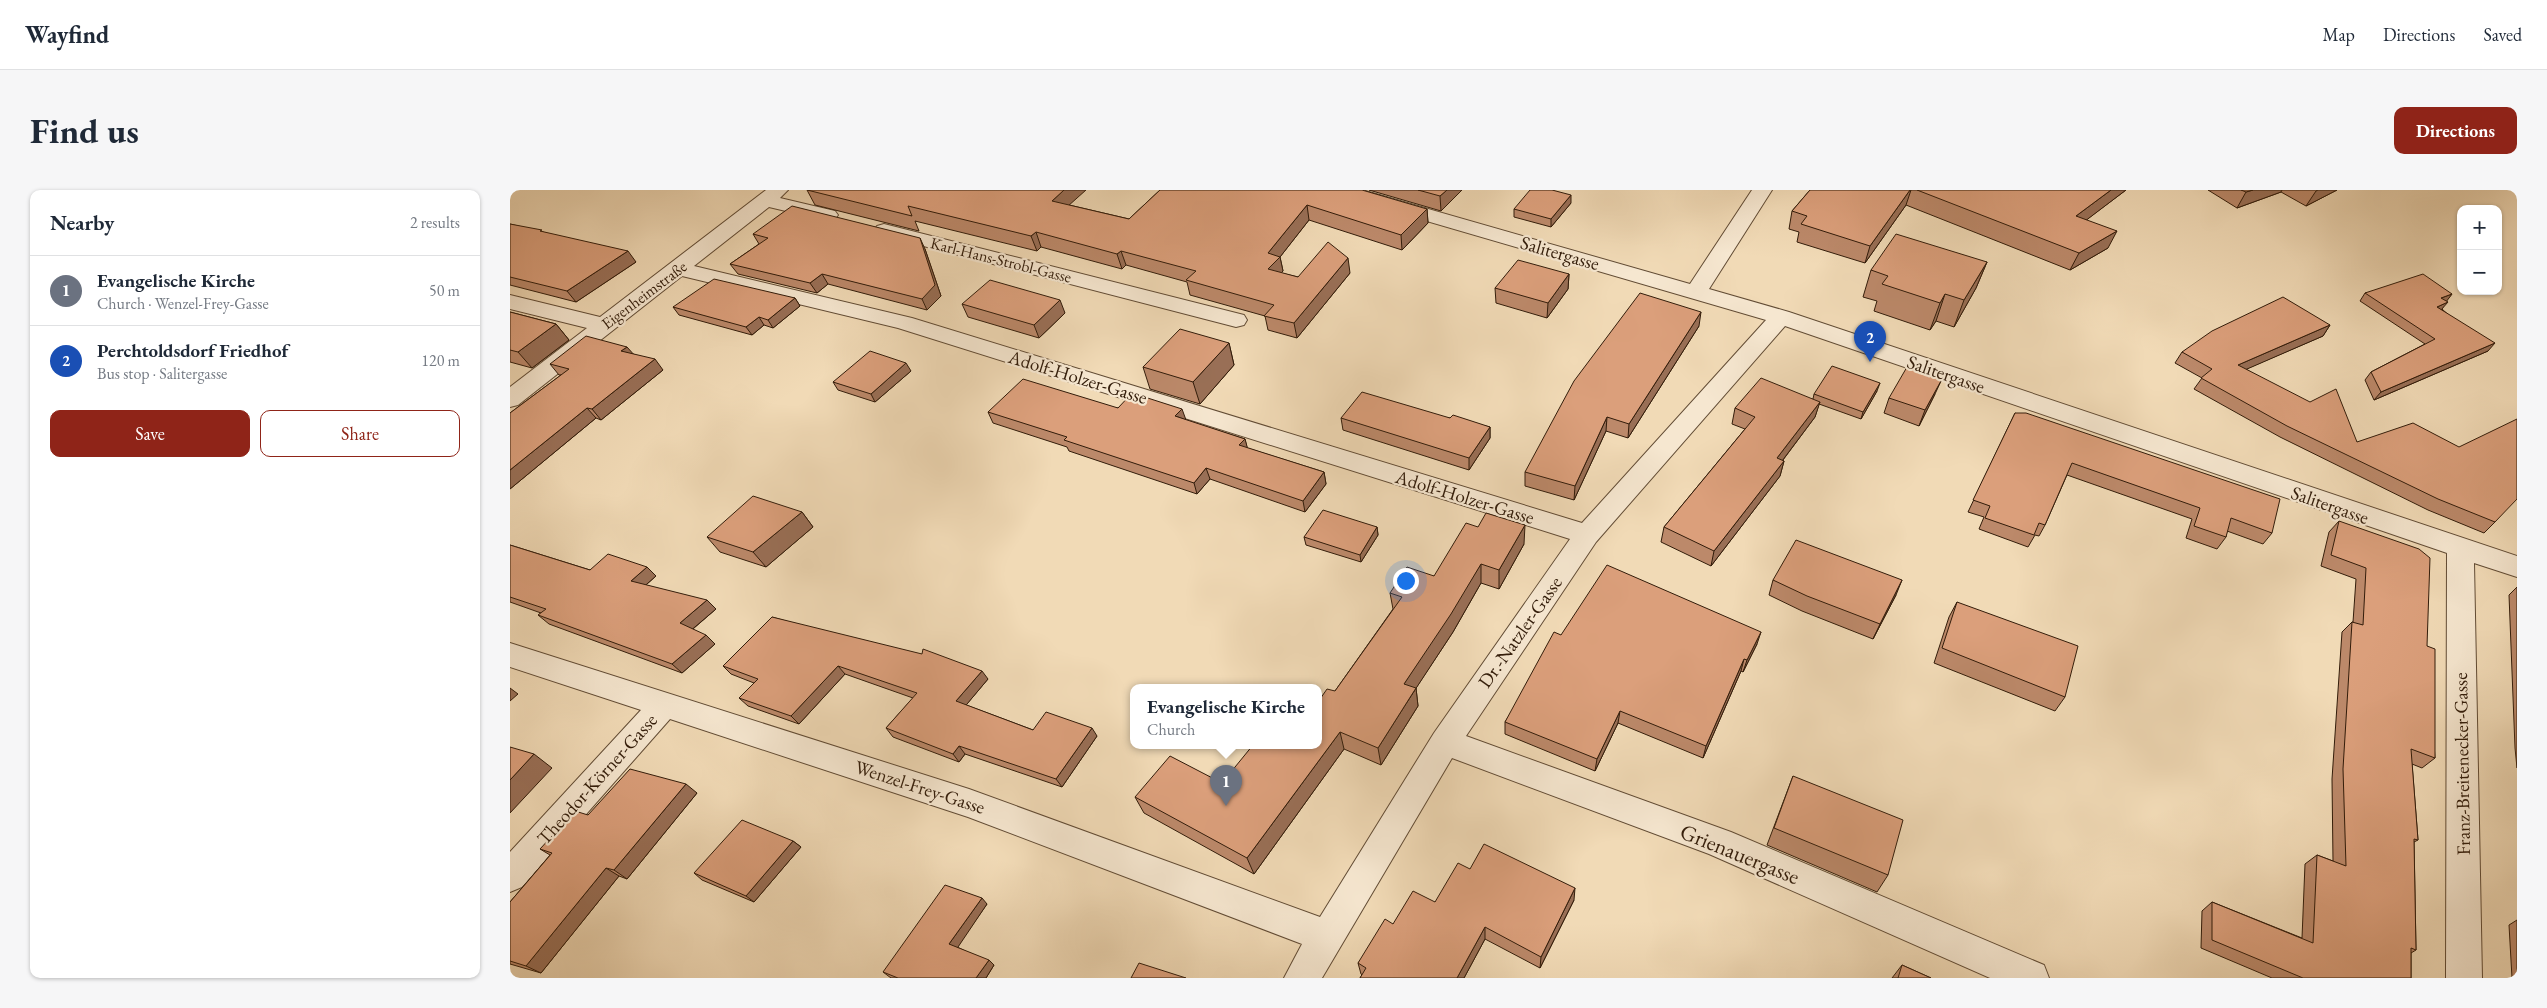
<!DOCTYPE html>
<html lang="en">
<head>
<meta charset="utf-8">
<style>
  :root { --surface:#fff; --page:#f6f6f7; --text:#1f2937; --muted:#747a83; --line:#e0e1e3; --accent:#8f2418 }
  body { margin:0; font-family:"EB Garamond",serif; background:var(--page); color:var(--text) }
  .controls { position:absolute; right:15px; top:15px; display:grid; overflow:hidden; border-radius:10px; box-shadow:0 1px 4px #0004 }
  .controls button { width:45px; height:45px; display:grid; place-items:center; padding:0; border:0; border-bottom:1px solid var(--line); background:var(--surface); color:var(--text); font:25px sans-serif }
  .you { position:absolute; left:895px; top:390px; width:18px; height:18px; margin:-12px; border:4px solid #fff; border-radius:50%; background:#1a73e8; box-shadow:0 0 0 8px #1a73e833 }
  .badge { display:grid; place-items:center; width:32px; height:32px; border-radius:50%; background:var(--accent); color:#fff; font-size:16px; font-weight:700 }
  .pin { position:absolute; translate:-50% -41px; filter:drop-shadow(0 1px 2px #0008) }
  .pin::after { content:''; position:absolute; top:26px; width:18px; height:15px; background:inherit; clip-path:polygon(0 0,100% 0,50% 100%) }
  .popup { position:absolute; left:620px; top:494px; width:192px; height:65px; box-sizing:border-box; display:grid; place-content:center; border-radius:10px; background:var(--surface); filter:drop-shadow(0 1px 4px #0005); font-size:16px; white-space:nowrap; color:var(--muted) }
  .popup b { font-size:19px; color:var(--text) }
  .popup::after { content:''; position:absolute; left:50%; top:100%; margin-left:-10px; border:10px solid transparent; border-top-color:var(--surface) }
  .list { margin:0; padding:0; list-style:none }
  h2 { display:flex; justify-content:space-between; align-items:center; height:65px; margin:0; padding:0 20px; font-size:21px }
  h2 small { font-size:16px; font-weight:400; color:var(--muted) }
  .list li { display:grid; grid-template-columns:32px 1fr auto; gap:15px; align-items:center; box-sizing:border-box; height:70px; padding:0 20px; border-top:1px solid var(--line) }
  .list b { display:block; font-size:19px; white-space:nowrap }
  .list p { margin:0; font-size:16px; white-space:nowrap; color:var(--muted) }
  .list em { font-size:16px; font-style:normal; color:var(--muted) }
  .actions { display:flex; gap:10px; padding:15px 20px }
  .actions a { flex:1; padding:11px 0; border:1px solid var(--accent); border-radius:10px; text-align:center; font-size:18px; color:var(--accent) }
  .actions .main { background:var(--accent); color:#fff }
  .map { position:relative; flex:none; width:2007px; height:788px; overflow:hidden; border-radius:10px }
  header { display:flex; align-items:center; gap:30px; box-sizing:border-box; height:70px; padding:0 25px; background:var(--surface); border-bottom:1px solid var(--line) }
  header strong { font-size:24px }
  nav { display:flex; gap:28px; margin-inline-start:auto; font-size:18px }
  .intro { display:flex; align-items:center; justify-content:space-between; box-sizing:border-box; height:120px; padding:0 30px }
  h1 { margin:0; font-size:35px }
  .button { padding:12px 22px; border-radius:10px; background:var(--accent); color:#fff; font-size:18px; font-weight:700 }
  main { display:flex; gap:30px; padding:0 30px }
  aside { flex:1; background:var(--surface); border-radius:10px; box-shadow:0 1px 4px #0004 }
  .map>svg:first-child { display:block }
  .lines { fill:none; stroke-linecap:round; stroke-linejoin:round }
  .street-casing { stroke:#624c35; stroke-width:2 }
  .street { fill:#f6e7d0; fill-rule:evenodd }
  .wall { fill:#bc896a; stroke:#321c0a }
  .shaded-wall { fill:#996f56; stroke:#321c0a }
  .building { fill:#db9f7b; stroke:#321c0a }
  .labels { text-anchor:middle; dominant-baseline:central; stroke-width:4.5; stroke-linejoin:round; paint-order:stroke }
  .far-street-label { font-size:16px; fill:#321c0a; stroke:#f6e7d0 }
  .street-label { font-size:19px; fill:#321c0a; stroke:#f6e7d0 }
  .near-street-label { font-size:22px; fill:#321c0a; stroke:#f6e7d0 }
</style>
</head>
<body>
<header>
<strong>Wayfind</strong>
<nav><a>Map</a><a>Directions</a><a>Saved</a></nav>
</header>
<div class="intro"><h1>Find us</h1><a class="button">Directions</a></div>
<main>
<aside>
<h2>Nearby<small>2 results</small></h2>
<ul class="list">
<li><span class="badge" style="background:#6b7280">1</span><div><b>Evangelische Kirche</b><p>Church · Wenzel-Frey-Gasse</p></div><em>50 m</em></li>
<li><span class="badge" style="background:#1a4fb4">2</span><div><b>Perchtoldsdorf Friedhof</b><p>Bus stop · Salitergasse</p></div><em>120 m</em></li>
</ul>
<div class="actions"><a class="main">Save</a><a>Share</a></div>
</aside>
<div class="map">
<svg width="2007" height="788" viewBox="0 0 2007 788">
  <rect width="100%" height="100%" fill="#f1dab6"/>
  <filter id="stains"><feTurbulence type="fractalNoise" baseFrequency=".004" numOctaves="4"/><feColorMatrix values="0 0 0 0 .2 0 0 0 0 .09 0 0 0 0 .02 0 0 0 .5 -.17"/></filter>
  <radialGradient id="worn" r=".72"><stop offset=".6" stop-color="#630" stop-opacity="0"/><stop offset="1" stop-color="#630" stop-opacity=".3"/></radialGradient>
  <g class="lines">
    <g class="street-casing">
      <path id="street" d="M 256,0 L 278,0 L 270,8 L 325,21 L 328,25 L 325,29 L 318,31 L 259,17 L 184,76 L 402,128 L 1072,333 L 1256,130 L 824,4 L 821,0 L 852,0 L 1180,94 L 1242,0 L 1262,0 L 1199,99 L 1279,122 L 2007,366 L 2007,387 L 1964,373 L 1972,788 L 1936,788 L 1937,363 L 1275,136 L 1086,352 L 956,546 L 1221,642 L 1534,775 L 1539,788 L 1480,788 L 1199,664 L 942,568 L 812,788 L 774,788 L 792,754 L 458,627 L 160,529 L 12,697 L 0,702 L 0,662 L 131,520 L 0,477 L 0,453 L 459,599 L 810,727 L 924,543 L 1060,349 L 388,138 L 172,86 L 8,215 L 0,217 L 0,197 L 77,138 L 0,119 L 0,105 L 90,127 Z
        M 374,34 L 734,125 L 737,130 L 734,135 L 726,137 L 367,44 L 364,40 L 367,36 Z"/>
    </g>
    <use href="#street" class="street"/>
  </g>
  <path class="wall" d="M 297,0 L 559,15 L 619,29 L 650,0 L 917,19 L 918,33 L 892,60 L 799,30 L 770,67 L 773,81 L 771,83 L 788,87 L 840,83 L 787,148 L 758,140 L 755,126 L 680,105 L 677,92 L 616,75 L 612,79 L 531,57 L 527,61 L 405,31 L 409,41 L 305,15 Z
    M 859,0 L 952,0 L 931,21 Z
    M 1300,0 L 1616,0 L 1576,30 L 1598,58 L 1560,80 L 1396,15 L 1355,73 L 1287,52 L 1289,42 L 1279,39 L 1282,21 Z
    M 1698,0 L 1827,0 L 1796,16 L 1771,2 L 1727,18 Z
    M 1061,13 L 1041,37 L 1004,27 L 1004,19 Z
    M 0,34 L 33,42 L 126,72 L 66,112 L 0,95 Z
    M 243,44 L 415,59 L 431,106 L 417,120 L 318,94 L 307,103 L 228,84 L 220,74 L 249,54 Z
    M 1477,72 L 1466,98 L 1444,137 L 1426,131 L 1420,140 L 1364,121 L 1367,111 L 1353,107 L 1361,80 Z
    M 1059,84 L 1058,99 L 1037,128 L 986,113 L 985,98 Z
    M 1855,103 L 1942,104 L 1936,111 L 1932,119 L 1978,161 L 1864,210 L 1855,190 L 1861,182 L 1915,154 L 1850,111 Z
    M 285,108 L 290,116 L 263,138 L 254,135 L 242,145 L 169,125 L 163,117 Z
    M 452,114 L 555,123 L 529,148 L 458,127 Z
    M 0,122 L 46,134 L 59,150 L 22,178 L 0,172 Z
    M 1820,135 L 1813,146 L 1736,179 L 1847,252 L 1985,332 L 1974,343 L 1918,320 L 1770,247 L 1684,199 L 1692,188 L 1665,173 L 1672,162 Z
    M 1189,136 L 1118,248 L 1096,241 L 1064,310 L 1015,296 L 1015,282 Z
    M 719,153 L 724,175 L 690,214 L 640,199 L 633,177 Z
    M 123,164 L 153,180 L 91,230 L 86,228 L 0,299 L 0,223 L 51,185 L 49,185 L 40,174 Z
    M 401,181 L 365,212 L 328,200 L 323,192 Z
    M 1367,201 L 1351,229 L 1309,214 L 1305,227 L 1273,270 L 1274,271 L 1270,286 L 1201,376 L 1151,352 L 1154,337 L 1235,239 L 1222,234 L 1225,218 L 1303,209 L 1304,204 Z
    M 1425,204 L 1409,236 L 1374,223 L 1379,208 Z
    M 608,218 L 675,230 L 735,249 L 737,258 L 814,282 L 816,294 L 795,322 L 700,289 L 687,304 L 559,261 L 557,257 L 483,233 L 478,222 Z
    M 1505,223 L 1762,343 L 1753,354 L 1717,341 L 1716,347 L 1707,359 L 1676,348 L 1682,329 L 1557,285 L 1535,335 L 1529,346 L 1525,345 L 1518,357 L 1469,339 L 1474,327 L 1458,322 Z
    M 831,228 L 940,228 L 980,237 L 980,248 L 959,280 L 833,240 Z
    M 292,322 L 303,337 L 256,377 L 210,362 L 197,347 Z
    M 1829,331 L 1917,456 L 1925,568 L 1912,578 L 1902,574 L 1908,650 L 1904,652 L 1906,760 L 1901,763 L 1901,788 L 1762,788 L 1691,758 L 1692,721 L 1702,712 L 1792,748 L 1795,674 L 1807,665 L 1823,671 L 1822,589 L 1832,442 L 1842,432 L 1843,432 L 1846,389 L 1811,376 L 1819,342 Z
    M 867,337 L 868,345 L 851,372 L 796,355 L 794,347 Z
    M 1014,354 L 989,399 L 971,393 L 943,442 L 906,498 L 908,516 L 871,575 L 834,559 L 744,684 L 634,623 L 625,607 L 712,593 L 808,555 L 825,501 L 883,419 L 880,403 L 924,386 Z
    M 0,355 L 80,380 L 146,386 L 136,395 L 206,419 L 183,439 L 205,454 L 172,483 L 39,434 L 28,425 L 31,423 L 0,412 Z
    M 1263,390 L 1386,405 L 1363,449 L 1292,421 L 1259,405 Z
    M 2007,397 L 2007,578 L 2005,558 L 1999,405 Z
    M 1447,412 L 1555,507 L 1545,521 L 1424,473 L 1439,427 Z
    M 262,427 L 478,489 L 456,515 L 523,540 L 587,546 L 552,597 L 455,564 L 449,572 L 383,547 L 376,538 L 403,508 L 335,484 L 289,534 L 238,516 L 229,508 L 244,493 L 221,484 L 213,476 Z
    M 1051,445 L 1247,454 L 1233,482 L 1231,481 L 1193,568 L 1108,533 L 1085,581 L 995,544 L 995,532 Z
    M 1283,586 L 1378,685 L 1367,702 L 1257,655 Z
    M 187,603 L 117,689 L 109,686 L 31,783 L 0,774 L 0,712 L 40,665 L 30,659 L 78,625 Z
    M 283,651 L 291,657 L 244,712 L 192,690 L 184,683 Z
    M 960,679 L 1064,710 L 1030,778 L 975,749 L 954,788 L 850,788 L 852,785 L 851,784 L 848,773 L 883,734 L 925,712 Z
    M 477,714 L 447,757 L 484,775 L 476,788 L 381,788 L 373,782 Z
    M 2007,730 L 2007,788 L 2002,788 L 1999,735 Z
    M 1392,775 L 1421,788 L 1382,788 Z"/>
  <path class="shaded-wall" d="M 554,0 L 576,0 L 548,25 L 542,11 Z
    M 937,0 L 952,0 L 931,21 L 930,6 Z
    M 1400,0 L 1401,0 L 1396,15 L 1355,73 L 1360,56 Z
    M 1601,0 L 1616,0 L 1558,44 L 1566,26 Z
    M 1743,0 L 1772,0 L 1771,2 L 1727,18 L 1736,2 Z
    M 1808,0 L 1827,0 L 1796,16 L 1806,1 Z
    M 1061,5 L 1061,13 L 1041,37 L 1041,29 Z
    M 797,15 L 799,30 L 770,67 L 773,81 L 761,94 L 758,79 L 758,63 Z
    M 917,19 L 918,33 L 892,60 L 891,45 Z
    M 1607,41 L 1598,58 L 1560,80 L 1569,63 Z
    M 526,42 L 531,57 L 527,61 L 521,46 Z
    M 410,48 L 415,59 L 431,106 L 417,120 L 412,109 Z
    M 118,61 L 126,72 L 66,112 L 57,101 Z
    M 611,61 L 616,75 L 612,79 L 607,64 Z
    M 838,68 L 840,83 L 787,148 L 784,133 Z
    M 1477,72 L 1466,98 L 1444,137 L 1454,110 Z
    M 312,84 L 318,94 L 307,103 L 300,93 Z
    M 1059,84 L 1058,99 L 1037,128 L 1038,113 Z
    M 1435,104 L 1426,131 L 1420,140 L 1430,113 Z
    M 1942,104 L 1936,112 L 1931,108 Z
    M 285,108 L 290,116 L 263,138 L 258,130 Z
    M 550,110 L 555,123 L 529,148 L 524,135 Z
    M 1938,112 L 1931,120 L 1927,117 Z
    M 1191,122 L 1189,136 L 1118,248 L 1119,234 Z
    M 249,127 L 254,135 L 242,145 L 236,137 Z
    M 46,134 L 59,150 L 22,178 L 8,162 Z
    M 1820,135 L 1813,146 L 1721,186 L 1728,175 Z
    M 719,153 L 724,175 L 690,214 L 683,192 Z
    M 1985,153 L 1978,161 L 1864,210 L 1871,202 Z
    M 117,157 L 126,167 L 111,161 Z
    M 145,169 L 153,180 L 91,230 L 82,219 Z
    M 396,173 L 401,181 L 365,212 L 361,204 Z
    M 1432,189 L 1425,204 L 1409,236 L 1415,220 Z
    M 1370,193 L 1367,201 L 1351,229 L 1353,222 Z
    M 1310,212 L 1305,227 L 1263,283 L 1267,268 Z
    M 77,218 L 86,228 L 0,299 L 0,280 Z
    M 672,219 L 676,230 L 665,226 Z
    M 1097,227 L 1096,241 L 1064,310 L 1065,296 Z
    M 980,237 L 980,248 L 959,280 L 959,268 Z
    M 735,249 L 738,260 L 729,255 Z
    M 1274,271 L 1270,286 L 1201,376 L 1204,361 Z
    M 696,278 L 700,289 L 687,304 L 684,293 Z
    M 814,282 L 816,294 L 795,322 L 793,311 Z
    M 292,322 L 303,337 L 256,377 L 243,362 Z
    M 1015,335 L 1014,354 L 989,399 L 989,380 Z
    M 867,337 L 868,345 L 851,372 L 850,365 Z
    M 971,374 L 971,393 L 943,442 L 897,512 L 894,494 Z
    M 137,377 L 146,386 L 130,400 L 121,391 Z
    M 1392,390 L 1386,405 L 1363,449 L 1370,434 Z
    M 197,410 L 206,419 L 179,442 L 170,433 Z
    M 1251,442 L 1247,454 L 1233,482 L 1237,470 Z
    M 196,445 L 205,454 L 172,483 L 162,474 Z
    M 1234,469 L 1231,481 L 1193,568 L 1196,556 Z
    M 328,476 L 335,484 L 289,534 L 281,526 Z
    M 472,481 L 478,489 L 452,520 L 446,511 Z
    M 0,498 L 8,504 L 0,511 Z
    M 906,498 L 908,516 L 871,575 L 868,558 Z
    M 1110,521 L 1108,533 L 1085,581 L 1087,569 Z
    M 582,538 L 587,546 L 552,597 L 546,589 Z
    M 830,542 L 834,559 L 744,684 L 737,668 Z
    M 449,556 L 455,564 L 449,572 L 443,564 Z
    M 24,564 L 42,578 L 0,623 L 0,590 Z
    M 176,594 L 187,603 L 117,689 L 104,680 Z
    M 283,651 L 291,657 L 244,712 L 236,706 Z
    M 96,678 L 109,686 L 31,783 L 16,776 Z
    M 1065,698 L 1064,710 L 1030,778 L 1031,767 Z
    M 472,708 L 477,714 L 446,760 L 439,754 Z
    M 975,737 L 975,749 L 954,788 L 947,788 Z
    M 479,770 L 484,775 L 476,788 L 466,788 Z"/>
  <path class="building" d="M 297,0 L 554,0 L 542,11 L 619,29 L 650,0 L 852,0 L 917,19 L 891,45 L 797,15 L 758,63 L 770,67 L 758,79 L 788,87 L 818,52 L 838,68 L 784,133 L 754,126 L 764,115 L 676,90 L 686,81 L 611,61 L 607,64 L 526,42 L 521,46 L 398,16 L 402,26 Z
    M 908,0 L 937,0 L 930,6 Z
    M 1020,0 L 1042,0 L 1061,5 L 1041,29 L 1004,19 Z
    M 1300,0 L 1400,0 L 1360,56 L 1291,34 L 1297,26 L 1282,21 Z
    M 1407,0 L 1601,0 L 1566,26 L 1607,41 L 1569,63 Z
    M 1731,0 L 1743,0 L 1736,2 Z
    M 282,16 L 410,48 L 425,95 L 412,109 L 312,84 L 300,93 L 220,74 L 258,48 L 243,44 Z
    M 0,34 L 32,40 L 30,41 L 118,61 L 57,101 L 0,87 Z
    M 1386,44 L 1477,72 L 1454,110 L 1435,104 L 1430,113 L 1372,94 L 1378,86 L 1361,80 Z
    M 1008,70 L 1059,84 L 1038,113 L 985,98 Z
    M 1913,84 L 1942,104 L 1931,108 L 1938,112 L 1927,117 L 1985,153 L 1871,202 L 1861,182 L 1925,149 L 1855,103 Z
    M 204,89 L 285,108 L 258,130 L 249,127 L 236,137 L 163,117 Z
    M 480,90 L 550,110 L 524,135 L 452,114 Z
    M 1130,103 L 1191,122 L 1119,234 L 1097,227 L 1065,296 L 1015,282 L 1064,191 Z
    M 1773,107 L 1820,135 L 1728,175 L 1800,212 L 1826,199 L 1847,252 L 1903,233 L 1949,257 L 2007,229 L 2007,309 L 1985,332 L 1928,309 L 1777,236 L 1691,188 L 1702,179 L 1672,162 L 1702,141 Z
    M 0,122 L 46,134 L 8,162 L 0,160 Z
    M 670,139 L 719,153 L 683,192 L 633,177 Z
    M 76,146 L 117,157 L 111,161 L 145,169 L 82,219 L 77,218 L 0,280 L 0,223 L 59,179 L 40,174 Z
    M 360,161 L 396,173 L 361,204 L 323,192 Z
    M 1322,176 L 1370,193 L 1353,222 L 1304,204 Z
    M 1397,177 L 1432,189 L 1415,220 L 1379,208 Z
    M 1251,188 L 1310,212 L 1267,268 L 1274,271 L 1204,361 L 1154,337 L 1245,227 L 1225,218 Z
    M 513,189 L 608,218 L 622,203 L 672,219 L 665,226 L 735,249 L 729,255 L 814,282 L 793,311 L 696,278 L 684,293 L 554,250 L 557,247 L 478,222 Z
    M 852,202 L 940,228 L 943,225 L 980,237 L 959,268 L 831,228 Z
    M 1505,223 L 1516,223 L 1770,309 L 1762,343 L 1721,328 L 1716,347 L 1684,336 L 1690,318 L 1562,273 L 1535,335 L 1529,333 L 1524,345 L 1475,328 L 1480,316 L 1463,310 Z
    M 243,306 L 292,322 L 243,362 L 197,347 Z
    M 813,320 L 867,337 L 850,365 L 794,347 Z
    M 976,323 L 1015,335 L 989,380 L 971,374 L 941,424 L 894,494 L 906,498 L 868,558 L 830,542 L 737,668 L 625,607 L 660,566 L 712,593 L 743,555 L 808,555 L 808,512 L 817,499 L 825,501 L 892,407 L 880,403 L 897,377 L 924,386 L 956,333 L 968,337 Z
    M 1829,331 L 1909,359 L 1920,368 L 1917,456 L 1925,459 L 1925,568 L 1901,559 L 1908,650 L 1904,649 L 1906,760 L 1901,758 L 1901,788 L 1793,788 L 1702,750 L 1702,712 L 1803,753 L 1807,665 L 1836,676 L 1833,579 L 1842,432 L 1853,435 L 1856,378 L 1821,365 Z
    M 1286,350 L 1392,390 L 1370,434 L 1297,406 L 1263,390 Z
    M 0,355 L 80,380 L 98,364 L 137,377 L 121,391 L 197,410 L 170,433 L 196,445 L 162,474 L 28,425 L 36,419 L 0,407 Z
    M 1097,375 L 1251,442 L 1237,470 L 1234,469 L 1196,556 L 1110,521 L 1087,569 L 995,532 L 1044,442 L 1051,445 Z
    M 1447,412 L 1568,456 L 1555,507 L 1432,458 Z
    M 262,427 L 412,464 L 413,459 L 472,481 L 446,511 L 523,540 L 536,522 L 582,538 L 546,589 L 449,556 L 443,564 L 376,538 L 407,503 L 328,476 L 281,526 L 229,508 L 248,489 L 213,476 Z
    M 0,557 L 24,564 L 0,590 Z
    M 120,579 L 176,594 L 104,680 L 96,678 L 16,776 L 0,771 L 0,712 L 42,663 L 30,659 L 65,621 L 78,625 Z
    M 1283,586 L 1393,630 L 1378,685 L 1264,638 Z
    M 232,630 L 283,651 L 236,706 L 184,683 Z
    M 974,654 L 1065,698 L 1031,767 L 975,737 L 947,788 L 850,788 L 856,778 L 848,773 L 875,729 L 883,734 L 903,701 L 925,712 L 948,673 L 960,679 Z
    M 435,695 L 472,708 L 439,754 L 479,770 L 466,788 L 388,788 L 373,782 Z
    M 629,773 L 676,788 L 621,788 Z
    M 1392,775 L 1421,788 L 1388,788 Z"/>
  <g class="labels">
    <g class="far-street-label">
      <text transform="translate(491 70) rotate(14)">Karl-Hans-Strobl-Gasse</text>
      <text transform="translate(134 105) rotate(-37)">Eigenheimstraße</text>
    </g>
    <g class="street-label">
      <text transform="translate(1050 63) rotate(16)">Salitergasse</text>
      <text transform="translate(1436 184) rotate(19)">Salitergasse</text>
      <text transform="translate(568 187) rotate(17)">Adolf-Holzer-Gasse</text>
      <text transform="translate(955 307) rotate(17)">Adolf-Holzer-Gasse</text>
      <text transform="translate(1820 315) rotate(19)">Salitergasse</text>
      <text transform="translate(1010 442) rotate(-55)">Dr.-Natzler-Gasse</text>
      <text transform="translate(1952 574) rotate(-91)">Franz-Breitenecker-Gasse</text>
      <text transform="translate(87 589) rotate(-48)">Theodor-Körner-Gasse</text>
      <text transform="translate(410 597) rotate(18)">Wenzel-Frey-Gasse</text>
    </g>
    <g class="near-street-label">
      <text transform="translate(1230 664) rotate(22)">Grienauergasse</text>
    </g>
  </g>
  <rect width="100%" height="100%" filter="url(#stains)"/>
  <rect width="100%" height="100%" fill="url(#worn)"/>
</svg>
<div class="controls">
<button>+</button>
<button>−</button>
</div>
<div class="you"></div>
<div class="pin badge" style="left:716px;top:616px;background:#6b7280">1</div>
<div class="popup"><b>Evangelische Kirche</b>Church</div>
<div class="pin badge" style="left:1360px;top:172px;background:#1a4fb4">2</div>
</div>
</main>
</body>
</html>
